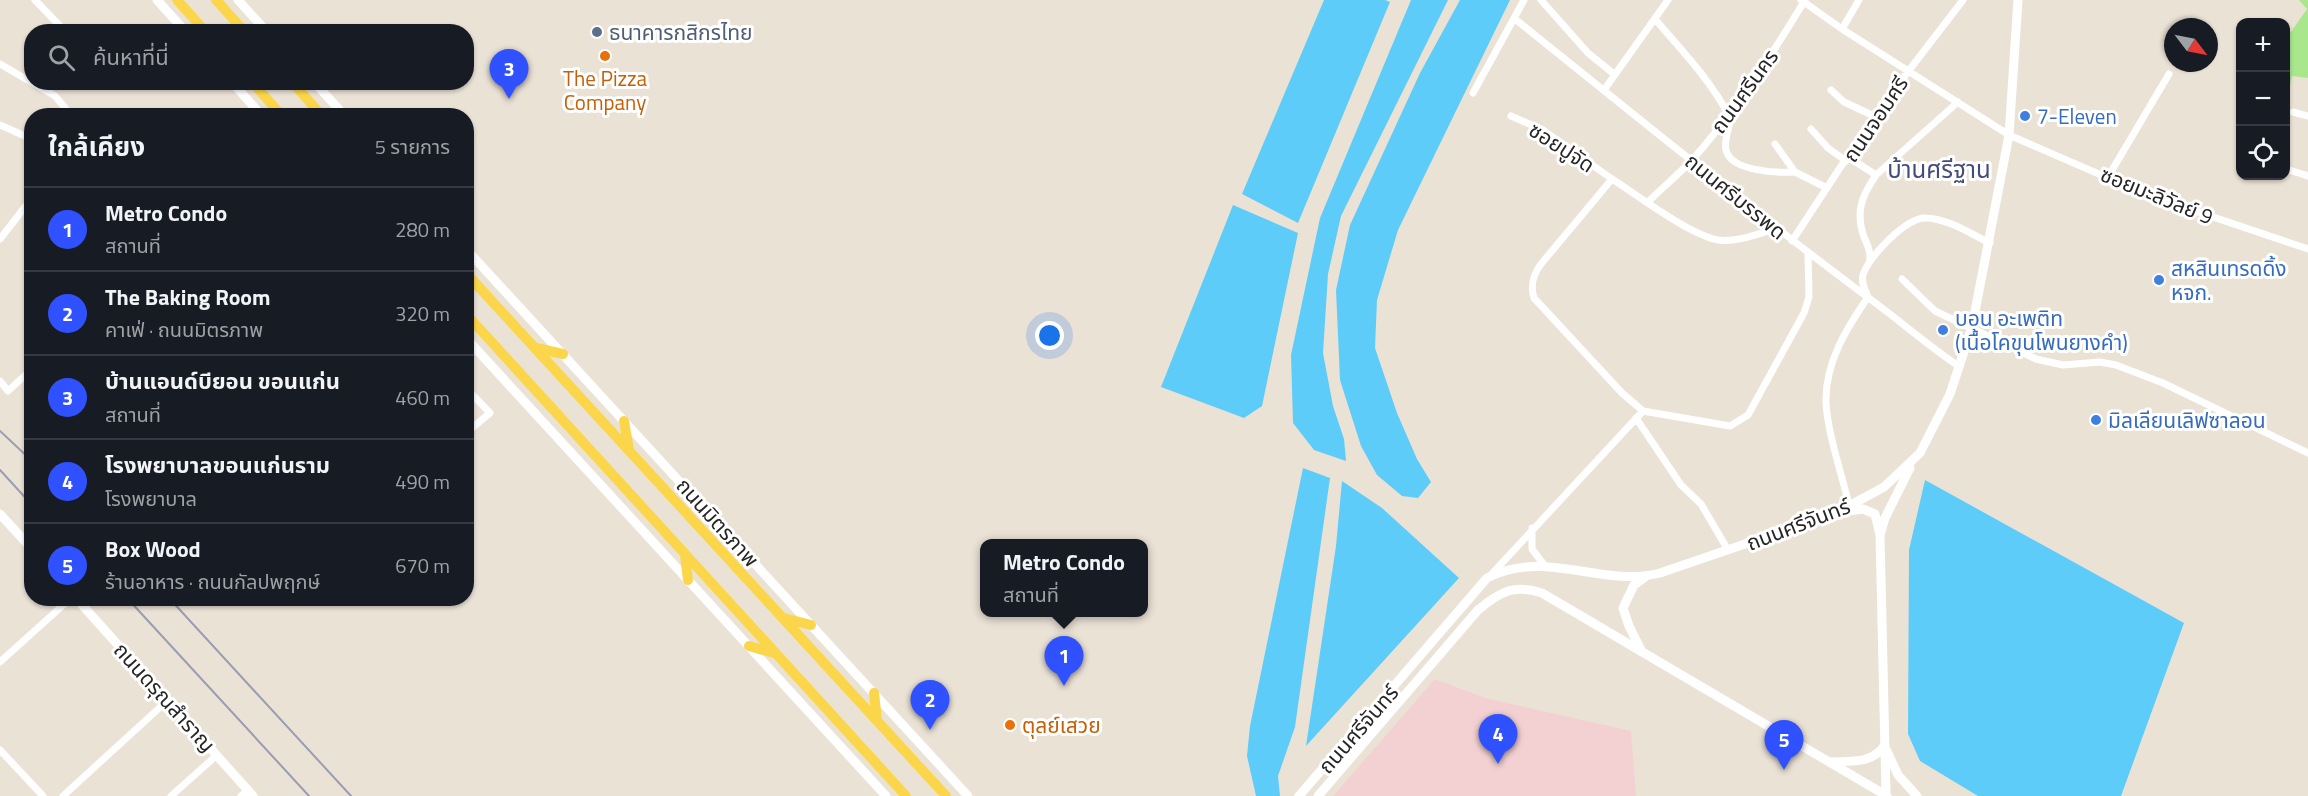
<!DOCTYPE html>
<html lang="th">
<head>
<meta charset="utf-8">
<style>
  :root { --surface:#171b24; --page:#20242c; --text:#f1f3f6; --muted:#9ea1a6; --line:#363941; --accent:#2f51ff }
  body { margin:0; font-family:"Titillium Web","Noto Sans Thai",sans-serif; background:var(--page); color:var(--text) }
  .controls { position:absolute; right:18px; top:18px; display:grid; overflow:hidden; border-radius:12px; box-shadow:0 2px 4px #0004 }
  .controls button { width:54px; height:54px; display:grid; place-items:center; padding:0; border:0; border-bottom:2px solid var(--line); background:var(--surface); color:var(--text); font:30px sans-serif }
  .compass { position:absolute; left:2164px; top:18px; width:54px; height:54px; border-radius:50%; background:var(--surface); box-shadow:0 2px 4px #0004; rotate:122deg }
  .you { position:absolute; left:1050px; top:336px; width:21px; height:21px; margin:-15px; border:4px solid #fff; border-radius:50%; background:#1a73e8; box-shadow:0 0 0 9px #1a73e833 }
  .badge { display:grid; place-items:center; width:39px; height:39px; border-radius:50%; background:var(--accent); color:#fff; font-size:20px; font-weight:700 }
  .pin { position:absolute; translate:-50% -50px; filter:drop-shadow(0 2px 3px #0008) }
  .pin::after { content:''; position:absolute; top:32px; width:21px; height:18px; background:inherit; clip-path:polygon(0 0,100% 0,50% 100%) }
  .popup { position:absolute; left:980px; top:539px; width:168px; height:78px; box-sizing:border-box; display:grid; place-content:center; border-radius:12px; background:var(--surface); filter:drop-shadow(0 2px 4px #0005); font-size:20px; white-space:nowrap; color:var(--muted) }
  .popup b { font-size:22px; color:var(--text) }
  .popup::after { content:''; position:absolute; left:50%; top:100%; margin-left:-12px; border:12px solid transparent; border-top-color:var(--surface) }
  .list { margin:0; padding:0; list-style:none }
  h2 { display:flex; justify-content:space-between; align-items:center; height:78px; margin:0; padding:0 24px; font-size:26px }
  h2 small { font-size:20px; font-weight:400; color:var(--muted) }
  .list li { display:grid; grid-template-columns:39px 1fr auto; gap:18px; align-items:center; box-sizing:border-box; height:84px; padding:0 24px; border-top:2px solid var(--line) }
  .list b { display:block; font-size:22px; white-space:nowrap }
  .list p { margin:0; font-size:20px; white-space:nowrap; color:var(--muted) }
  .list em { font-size:20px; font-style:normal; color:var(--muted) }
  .icon { flex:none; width:33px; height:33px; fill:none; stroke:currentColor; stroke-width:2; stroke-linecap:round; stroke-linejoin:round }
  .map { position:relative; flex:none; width:2308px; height:796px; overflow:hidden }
  .search { position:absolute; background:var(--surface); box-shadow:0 2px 4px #0004; left:24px; top:24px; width:450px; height:66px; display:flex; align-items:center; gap:15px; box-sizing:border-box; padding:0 21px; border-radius:24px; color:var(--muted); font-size:22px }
  .panel { position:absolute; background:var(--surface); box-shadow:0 2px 4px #0004; left:24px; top:108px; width:450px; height:498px; border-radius:24px }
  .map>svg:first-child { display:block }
  .medical { fill:#f3d1d2 }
  .green { fill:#a9e78d }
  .water { fill:#5eccf8 }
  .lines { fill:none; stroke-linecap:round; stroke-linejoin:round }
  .street { stroke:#fff; stroke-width:7 }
  .secondary { stroke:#fff; stroke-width:9 }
  .primary { stroke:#fcd64a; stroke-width:10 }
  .rail { stroke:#999cb3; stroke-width:2 }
  .service-dot { fill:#5c6f8a; stroke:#fff; stroke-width:2 }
  .food-dot { fill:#e8710a; stroke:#fff; stroke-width:2 }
  .shop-dot { fill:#3f7fe0; stroke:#fff; stroke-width:2 }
  .labels { text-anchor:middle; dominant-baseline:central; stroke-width:6; stroke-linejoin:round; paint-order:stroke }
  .service-label { font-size:21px; fill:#4e5e75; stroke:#fff; text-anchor:start }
  .food-label { font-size:21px; fill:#c56008; stroke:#fff }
  .street-label { font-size:21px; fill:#262626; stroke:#fff }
  .shop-label { font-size:21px; fill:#366cbe; stroke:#fff; text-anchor:start }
  .quarter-label { font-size:24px; fill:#444c7a; stroke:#fff }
</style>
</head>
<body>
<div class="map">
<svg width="2308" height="796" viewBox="0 0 2308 796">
  <rect width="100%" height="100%" fill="#ebe2d6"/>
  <path class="medical" d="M 1435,679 L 1485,698 L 1631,731 L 1636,796 L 1333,796 Z"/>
  <path class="green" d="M 2299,0 L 2308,0 L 2308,78 L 2292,76 L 2286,103 L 2286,39 L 2307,9 Z"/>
  <path class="water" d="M 1324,0 L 1385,0 L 1390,2 L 1298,223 L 1242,194 Z
    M 1411,0 L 1448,0 L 1341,216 L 1328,274 L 1323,353 L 1333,406 L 1344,439 L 1346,461 L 1314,450 L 1293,423 L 1291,355 L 1320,218 Z
    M 1460,0 L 1510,0 L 1398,230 L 1377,300 L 1375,348 L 1397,413 L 1417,459 L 1431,482 L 1418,498 L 1402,496 L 1377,475 L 1361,446 L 1340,380 L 1336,290 L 1350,225 L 1420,73 Z
    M 1233,205 L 1298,233 L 1262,406 L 1244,418 L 1161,387 Z
    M 1303,468 L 1330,478 L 1295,727 L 1278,776 L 1280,796 L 1256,796 L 1247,756 L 1250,726 Z
    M 1925,480 L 2184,623 L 2121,796 L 1978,796 L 1920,761 L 1908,734 L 1909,550 Z
    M 1342,481 L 1382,508 L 1459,578 L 1306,746 L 1336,546 Z"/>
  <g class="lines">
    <path class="street" d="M 35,0 L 60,26
      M 1541,0 L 1588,53 L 1614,74
      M 1801,0 L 1842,29 L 2009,135 L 2145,194 L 2308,249
      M 1515,19 C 1631,112 1747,207 1866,296 C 1898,319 1927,345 1960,367
      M 1655,19 C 1681,50 1709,78 1728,114
      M 1842,29 L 1859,0
      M 0,64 L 55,96 L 72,116
      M 1604,90 L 1668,0
      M 1831,90 L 1844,102 L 1874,116
      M 1473,93 L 1524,0
      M 2293,112 L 2308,116
      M 1511,116 L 1543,130 L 1612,179
      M 1724,118 L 1730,122 C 1728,130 1724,142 1726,150 C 1731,172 1779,173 1795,172
      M 0,125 L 27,137 L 32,145
      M 1811,129 L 1828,148 L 1846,161
      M 1775,144 L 1795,172 L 1827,188
      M 1848,157 L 1876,175 C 1862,196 1855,211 1864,237 C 1868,246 1870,250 1870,260
      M 2286,169 L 2308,176
      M 1876,175 L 1958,102
      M 2108,177 L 2169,74
      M 1649,201 C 1663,187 1679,174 1693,159 C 1735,111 1772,55 1805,0
      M 1778,228 C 1760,233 1736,243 1718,240 C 1688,234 1639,196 1612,179 L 1541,264 C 1533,275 1530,285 1534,298 L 1622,393 L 1643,411 L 1730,426 L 1748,415 L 1804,313 L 1809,297 L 1808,254
      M 0,239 L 32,198
      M 1792,241 L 1874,116 L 1963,0
      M 1902,279 L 1935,311 L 2036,359 L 2063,365 L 2100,362 L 2116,365 L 2163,383 L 2308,453
      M 0,381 L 8,391 L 32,369
      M 466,388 L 490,413 L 466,433
      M 1636,418 L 1681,485 L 1701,504 L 1728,550
      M 1849,505 C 1842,475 1827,431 1826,402 C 1825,362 1847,328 1868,297 C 1865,290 1861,283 1863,275 C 1868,257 1906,218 1925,218 C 1947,218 1971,234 1990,243
      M 1532,528 L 1532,549 L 1545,566
      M 1489,577 L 1643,411
      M 0,662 L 71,598
      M 0,750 L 43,796
      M 63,796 L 168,700
      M 171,796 L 217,755
      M 241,796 L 248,790"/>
    <path class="secondary" d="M 157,0 L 186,32
      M 238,0 L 267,32
      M 232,82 L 262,116
      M 314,82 L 345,116
      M 466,249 L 968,796
      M 466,338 L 886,796
      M 1841,512 L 1863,509 L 1875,514 L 1880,535 L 1886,795
      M 0,514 L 32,549
      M 1880,535 L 1885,518 L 1910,468
      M 76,598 L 253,796
      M 1642,652 L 1629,626 L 1623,608 L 1634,585 L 1645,577
      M 1887,751 L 1898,775 L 1917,796
      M 1831,762 C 1852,761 1872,764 1885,745
      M 1299,796 L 1487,578 C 1546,548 1601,588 1660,573 L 1836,513 L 1884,487 L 1920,453 L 1950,394 L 1972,327 L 2009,135 L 2018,0
      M 1318,796 L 1478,610 C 1501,591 1514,584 1542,593 L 1887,796"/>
    <path class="primary" d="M 177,0 L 206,32
      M 216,0 L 245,32
      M 252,82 L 282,116
      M 292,82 L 322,116
      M 466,273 L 946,796
      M 466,314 L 906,796
      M 536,348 L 563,354
      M 624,421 L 629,450
      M 685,555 L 688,580
      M 784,618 L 811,625
      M 749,646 L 774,653
      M 874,693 L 877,720"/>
    <path class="rail" d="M 0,431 L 32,461
      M 0,470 L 32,505
      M 127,598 L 309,796
      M 169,598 L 351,796"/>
  </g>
  <circle class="service-dot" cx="597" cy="32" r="6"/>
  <g class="food-dot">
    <circle cx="605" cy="56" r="6"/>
    <circle cx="1010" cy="725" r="6"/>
  </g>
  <g class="shop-dot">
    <circle cx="2025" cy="116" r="6"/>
    <circle cx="2159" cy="280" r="6"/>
    <circle cx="1943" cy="330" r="6"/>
    <circle cx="2096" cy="420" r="6"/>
  </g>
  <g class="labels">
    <g class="service-label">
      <text x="609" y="32">ธนาคารกสิกรไทย</text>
    </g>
    <g class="food-label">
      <text x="605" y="78">The Pizza<tspan x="605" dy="24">Company</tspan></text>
      <text x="1022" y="725" text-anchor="start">ตุลย์เสวย</text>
    </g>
    <g class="street-label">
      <text transform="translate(1744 91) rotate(-54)">ถนนศรีนคร</text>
      <text transform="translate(1875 119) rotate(-56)">ถนนจอมศรี</text>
      <text transform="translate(1562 147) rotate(33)">ซอยปูจัด</text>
      <text transform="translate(2157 195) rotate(22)">ซอยมะลิวัลย์ 9</text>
      <text transform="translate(1736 196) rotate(39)">ถนนศรีบรรพด</text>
      <text transform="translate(718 522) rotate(48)">ถนนมิตรภาพ</text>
      <text transform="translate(1798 524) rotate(-21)">ถนนศรีจันทร์</text>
      <text transform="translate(165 697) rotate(48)">ถนนดรุณสำราญ</text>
      <text transform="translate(1358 729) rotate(-49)">ถนนศรีจันทร์</text>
    </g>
    <g class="shop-label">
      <text x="2037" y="116">7-Eleven</text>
      <text x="2171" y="268">สหสินเทรดดิ้ง<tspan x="2171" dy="24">หจก.</tspan></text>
      <text x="1955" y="318">บอน อะเพติท<tspan x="1955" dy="24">(เนื้อโคขุนโพนยางคำ)</tspan></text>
      <text x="2108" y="420">มิลเลียนเลิฟซาลอน</text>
    </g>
    <g class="quarter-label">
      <text x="1939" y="169">บ้านศรีฐาน</text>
    </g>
  </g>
</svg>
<div class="controls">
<button>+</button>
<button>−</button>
<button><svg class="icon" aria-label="locate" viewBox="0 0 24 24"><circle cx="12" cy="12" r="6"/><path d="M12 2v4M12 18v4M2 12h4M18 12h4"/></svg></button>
</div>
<svg class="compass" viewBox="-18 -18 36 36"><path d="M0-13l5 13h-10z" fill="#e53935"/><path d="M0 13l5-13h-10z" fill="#9ea1a6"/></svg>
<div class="you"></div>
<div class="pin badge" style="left:1064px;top:686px">1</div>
<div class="popup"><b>Metro Condo</b>สถานที่</div>
<div class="pin badge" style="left:930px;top:730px">2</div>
<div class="pin badge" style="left:509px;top:99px">3</div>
<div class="pin badge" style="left:1498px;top:764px">4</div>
<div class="pin badge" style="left:1784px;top:770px">5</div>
<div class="search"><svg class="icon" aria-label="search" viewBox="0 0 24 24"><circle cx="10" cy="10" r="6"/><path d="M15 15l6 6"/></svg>ค้นหาที่นี่</div>
<section class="panel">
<h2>ใกล้เคียง<small>5 รายการ</small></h2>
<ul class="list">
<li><span class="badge">1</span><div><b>Metro Condo</b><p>สถานที่</p></div><em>280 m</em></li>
<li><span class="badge">2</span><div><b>The Baking Room</b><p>คาเฟ่ · ถนนมิตรภาพ</p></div><em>320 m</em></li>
<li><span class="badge">3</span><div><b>บ้านแอนด์บียอน ขอนแก่น</b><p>สถานที่</p></div><em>460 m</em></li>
<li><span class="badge">4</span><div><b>โรงพยาบาลขอนแก่นราม</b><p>โรงพยาบาล</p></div><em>490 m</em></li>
<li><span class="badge">5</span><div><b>Box Wood</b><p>ร้านอาหาร · ถนนกัลปพฤกษ์</p></div><em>670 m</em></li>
</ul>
</section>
</div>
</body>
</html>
